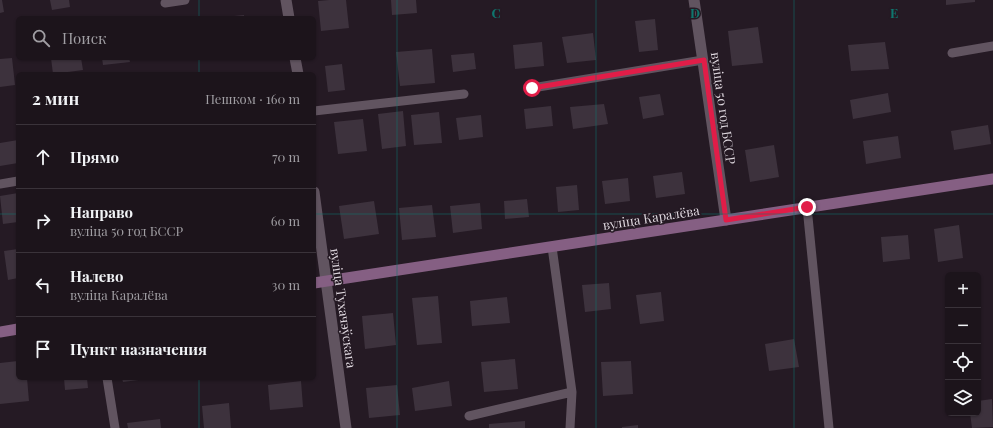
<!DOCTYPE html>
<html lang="ru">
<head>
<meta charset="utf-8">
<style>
  :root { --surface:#1c141b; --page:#292128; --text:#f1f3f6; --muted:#a09ea3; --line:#3a333a }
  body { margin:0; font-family:"Playfair Display",serif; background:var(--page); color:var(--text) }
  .controls { position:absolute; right:12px; bottom:12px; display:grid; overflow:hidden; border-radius:6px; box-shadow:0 1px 3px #0004 }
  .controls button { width:36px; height:36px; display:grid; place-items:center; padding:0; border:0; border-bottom:1px solid var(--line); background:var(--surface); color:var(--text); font:20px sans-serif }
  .stop { position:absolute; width:12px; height:12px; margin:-9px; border:3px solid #e11d48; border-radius:50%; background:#fff }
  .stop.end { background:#e11d48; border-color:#fff; box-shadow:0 1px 4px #0008 }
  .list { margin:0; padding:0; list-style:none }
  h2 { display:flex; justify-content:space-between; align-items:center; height:52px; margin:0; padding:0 16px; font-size:17px }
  h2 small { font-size:13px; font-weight:400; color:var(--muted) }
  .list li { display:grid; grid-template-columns:26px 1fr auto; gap:12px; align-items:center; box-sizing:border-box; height:64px; padding:0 16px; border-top:1px solid var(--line) }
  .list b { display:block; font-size:15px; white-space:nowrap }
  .list p { margin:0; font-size:13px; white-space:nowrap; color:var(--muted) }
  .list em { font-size:13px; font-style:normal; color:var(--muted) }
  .icon { flex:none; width:22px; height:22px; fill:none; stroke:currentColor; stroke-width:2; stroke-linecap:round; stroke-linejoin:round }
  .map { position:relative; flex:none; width:993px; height:428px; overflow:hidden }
  .search { position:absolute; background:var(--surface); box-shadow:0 1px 3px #0004; left:16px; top:16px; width:300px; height:44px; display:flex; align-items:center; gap:10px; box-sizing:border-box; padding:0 14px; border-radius:6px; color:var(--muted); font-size:15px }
  .panel { position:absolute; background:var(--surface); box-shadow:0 1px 3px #0004; left:16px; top:72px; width:300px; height:308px; border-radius:6px }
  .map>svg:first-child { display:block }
  .building { fill:#3d323d }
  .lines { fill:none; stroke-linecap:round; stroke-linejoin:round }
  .service { stroke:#615460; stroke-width:9 }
  .minor { stroke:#615460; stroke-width:11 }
  .secondary { stroke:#855f83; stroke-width:11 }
  .route { stroke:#e11d48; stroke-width:5 }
  .grid { fill:none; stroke:#0f766e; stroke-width:1; stroke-opacity:0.55 }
  .labels { text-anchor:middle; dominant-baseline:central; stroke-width:3; stroke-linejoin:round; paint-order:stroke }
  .street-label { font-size:13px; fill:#ded7de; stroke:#251a24 }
  .grid-label { font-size:13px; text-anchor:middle; font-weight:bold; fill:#0f766e; stroke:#251a24; stroke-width:3; stroke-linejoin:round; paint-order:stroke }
</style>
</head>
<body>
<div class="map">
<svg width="993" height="428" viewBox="0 0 993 428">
  <rect width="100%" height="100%" fill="#251a24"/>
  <path class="building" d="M 0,0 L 2,0 L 4,12 L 0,13 Z
    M 50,0 L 69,0 L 70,7 L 52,10 Z
    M 329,0 L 346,0 L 349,28 L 321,31 L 318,1 Z
    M 391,0 L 416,0 L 417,13 L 392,15 Z
    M 946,0 L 975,0 L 975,2 L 946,5 Z
    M 244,15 L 244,18 L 224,18 L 224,17 Z
    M 655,19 L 658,50 L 639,52 L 635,21 Z
    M 758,27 L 763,63 L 732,66 L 728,31 Z
    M 593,33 L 596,60 L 567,63 L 562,37 Z
    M 542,42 L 544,66 L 515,69 L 513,45 Z
    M 885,42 L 889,69 L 851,71 L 848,45 Z
    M 432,49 L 435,83 L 400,86 L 396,52 Z
    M 474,53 L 476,69 L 453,72 L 451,55 Z
    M 12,58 L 15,85 L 0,87 L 0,59 Z
    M 51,58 L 81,58 L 83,70 L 53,74 Z
    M 102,58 L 129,58 L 130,62 L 103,65 Z
    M 342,64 L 345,90 L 328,92 L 325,66 Z
    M 888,93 L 891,112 L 853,119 L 850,100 Z
    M 660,94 L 664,115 L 643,119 L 639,97 Z
    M 604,104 L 608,124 L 573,129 L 570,107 Z
    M 551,106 L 553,126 L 526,129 L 524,109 Z
    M 403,111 L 406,146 L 382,149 L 378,114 Z
    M 439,112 L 442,143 L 414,145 L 411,115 Z
    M 481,115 L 483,137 L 459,140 L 456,118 Z
    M 363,119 L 367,151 L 338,154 L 334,122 Z
    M 988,125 L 991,144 L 954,150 L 951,131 Z
    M 898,136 L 901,158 L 866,164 L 863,141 Z
    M 18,140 L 18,163 L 0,166 L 0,143 Z
    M 774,145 L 779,177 L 750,182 L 745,150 Z
    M 682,172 L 685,194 L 656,198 L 653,176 Z
    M 628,178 L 630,201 L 605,204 L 602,181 Z
    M 577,185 L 579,210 L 558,212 L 556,187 Z
    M 18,193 L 18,222 L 3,224 L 0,196 Z
    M 527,199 L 529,217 L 505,219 L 504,201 Z
    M 374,201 L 379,234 L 344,239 L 339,206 Z
    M 480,203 L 482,229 L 453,233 L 450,206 Z
    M 432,205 L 436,237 L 402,240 L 399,208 Z
    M 959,225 L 963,258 L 938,262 L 934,229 Z
    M 908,235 L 910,259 L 883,262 L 881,237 Z
    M 18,249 L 18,278 L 8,280 L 4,251 Z
    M 609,283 L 611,309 L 585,312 L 582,285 Z
    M 661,292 L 664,321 L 640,324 L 636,295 Z
    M 438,296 L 442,343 L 417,345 L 412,298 Z
    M 507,297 L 510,323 L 472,326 L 470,301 Z
    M 393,313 L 396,345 L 365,349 L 362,316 Z
    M 794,339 L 799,367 L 769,371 L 765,344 Z
    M 515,359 L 518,389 L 484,392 L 481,362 Z
    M 18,361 L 18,378 L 27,378 L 29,401 L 0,404 L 0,363 Z
    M 631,361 L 633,394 L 603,396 L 601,362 Z
    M 64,378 L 87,378 L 88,388 L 65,390 Z
    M 122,378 L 146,378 L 146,379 L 123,382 Z
    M 301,381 L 303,407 L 270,410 L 268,385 Z
    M 449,381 L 452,406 L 415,411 L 412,388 Z
    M 397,385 L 400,415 L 369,418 L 366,388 Z
    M 992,399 L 993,427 L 972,428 L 970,413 L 978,413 L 978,401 Z
    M 229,403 L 231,428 L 204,428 L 202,406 Z
    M 160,419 L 161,428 L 128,428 L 127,423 Z
    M 525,421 L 525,428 L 489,428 L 489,424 Z
    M 638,425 L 638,428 L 622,428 L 622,427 Z"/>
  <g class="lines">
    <path class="service" d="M 165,3 L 185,0
      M 952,53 L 993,46
      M 532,88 L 703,60
      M 314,111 L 464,94
      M 0,184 L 18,181
      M 807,207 L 829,428
      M 107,378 L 115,428
      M 469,416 L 572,392 L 552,247
      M 570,428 L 572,392"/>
    <path class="minor" d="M 286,0 L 289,18
      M 694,0 L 726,220
      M 295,58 L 298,74
      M 314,192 L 346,428"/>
    <path class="secondary" d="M 314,283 L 993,179
      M 0,332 L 18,329"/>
  </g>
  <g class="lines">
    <path class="route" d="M 532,88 L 704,60 L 726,220 L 807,207"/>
  </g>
  <path class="grid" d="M 199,0 L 199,18M 397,0 L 397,428M 596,0 L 596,428M 794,0 L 794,428M 199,58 L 199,74M 0,214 L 18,214M 314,214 L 993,214M 199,378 L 199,428"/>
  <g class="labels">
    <g class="street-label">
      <text transform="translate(724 108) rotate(82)">вуліца 50 год БССР</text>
      <text transform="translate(651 217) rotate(-9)">вуліца Каралёва</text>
      <text transform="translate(344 308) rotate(82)">вуліца Тухачэўскага</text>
    </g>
  </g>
  <g class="grid-label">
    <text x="496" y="18">C</text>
    <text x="695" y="18">D</text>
    <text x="894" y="18">E</text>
  </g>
</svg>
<div class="controls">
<button>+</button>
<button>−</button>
<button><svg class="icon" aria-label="locate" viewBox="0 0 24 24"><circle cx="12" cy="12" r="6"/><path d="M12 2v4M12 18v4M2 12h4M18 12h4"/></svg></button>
<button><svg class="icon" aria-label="layers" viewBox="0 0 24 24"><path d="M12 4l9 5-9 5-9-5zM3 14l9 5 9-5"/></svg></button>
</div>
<div class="stop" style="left:532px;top:88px"></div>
<div class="stop end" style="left:807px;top:207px"></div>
<div class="search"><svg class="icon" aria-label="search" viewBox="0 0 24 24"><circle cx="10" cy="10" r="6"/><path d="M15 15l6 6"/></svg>Поиск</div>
<section class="panel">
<h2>2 мин<small>Пешком · 160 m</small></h2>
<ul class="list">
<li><svg class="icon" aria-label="ahead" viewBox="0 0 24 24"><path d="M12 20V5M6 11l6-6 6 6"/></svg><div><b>Прямо</b></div><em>70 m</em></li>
<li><svg class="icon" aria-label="right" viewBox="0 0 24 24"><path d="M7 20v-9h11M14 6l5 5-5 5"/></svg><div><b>Направо</b><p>вуліца 50 год БССР</p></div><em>60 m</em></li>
<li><svg class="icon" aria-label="left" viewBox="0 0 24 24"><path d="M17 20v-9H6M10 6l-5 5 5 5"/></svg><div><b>Налево</b><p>вуліца Каралёва</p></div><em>30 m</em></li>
<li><svg class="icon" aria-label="arrive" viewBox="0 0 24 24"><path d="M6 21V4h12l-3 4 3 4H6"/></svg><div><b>Пункт назначения</b></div></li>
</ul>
</section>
</div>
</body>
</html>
